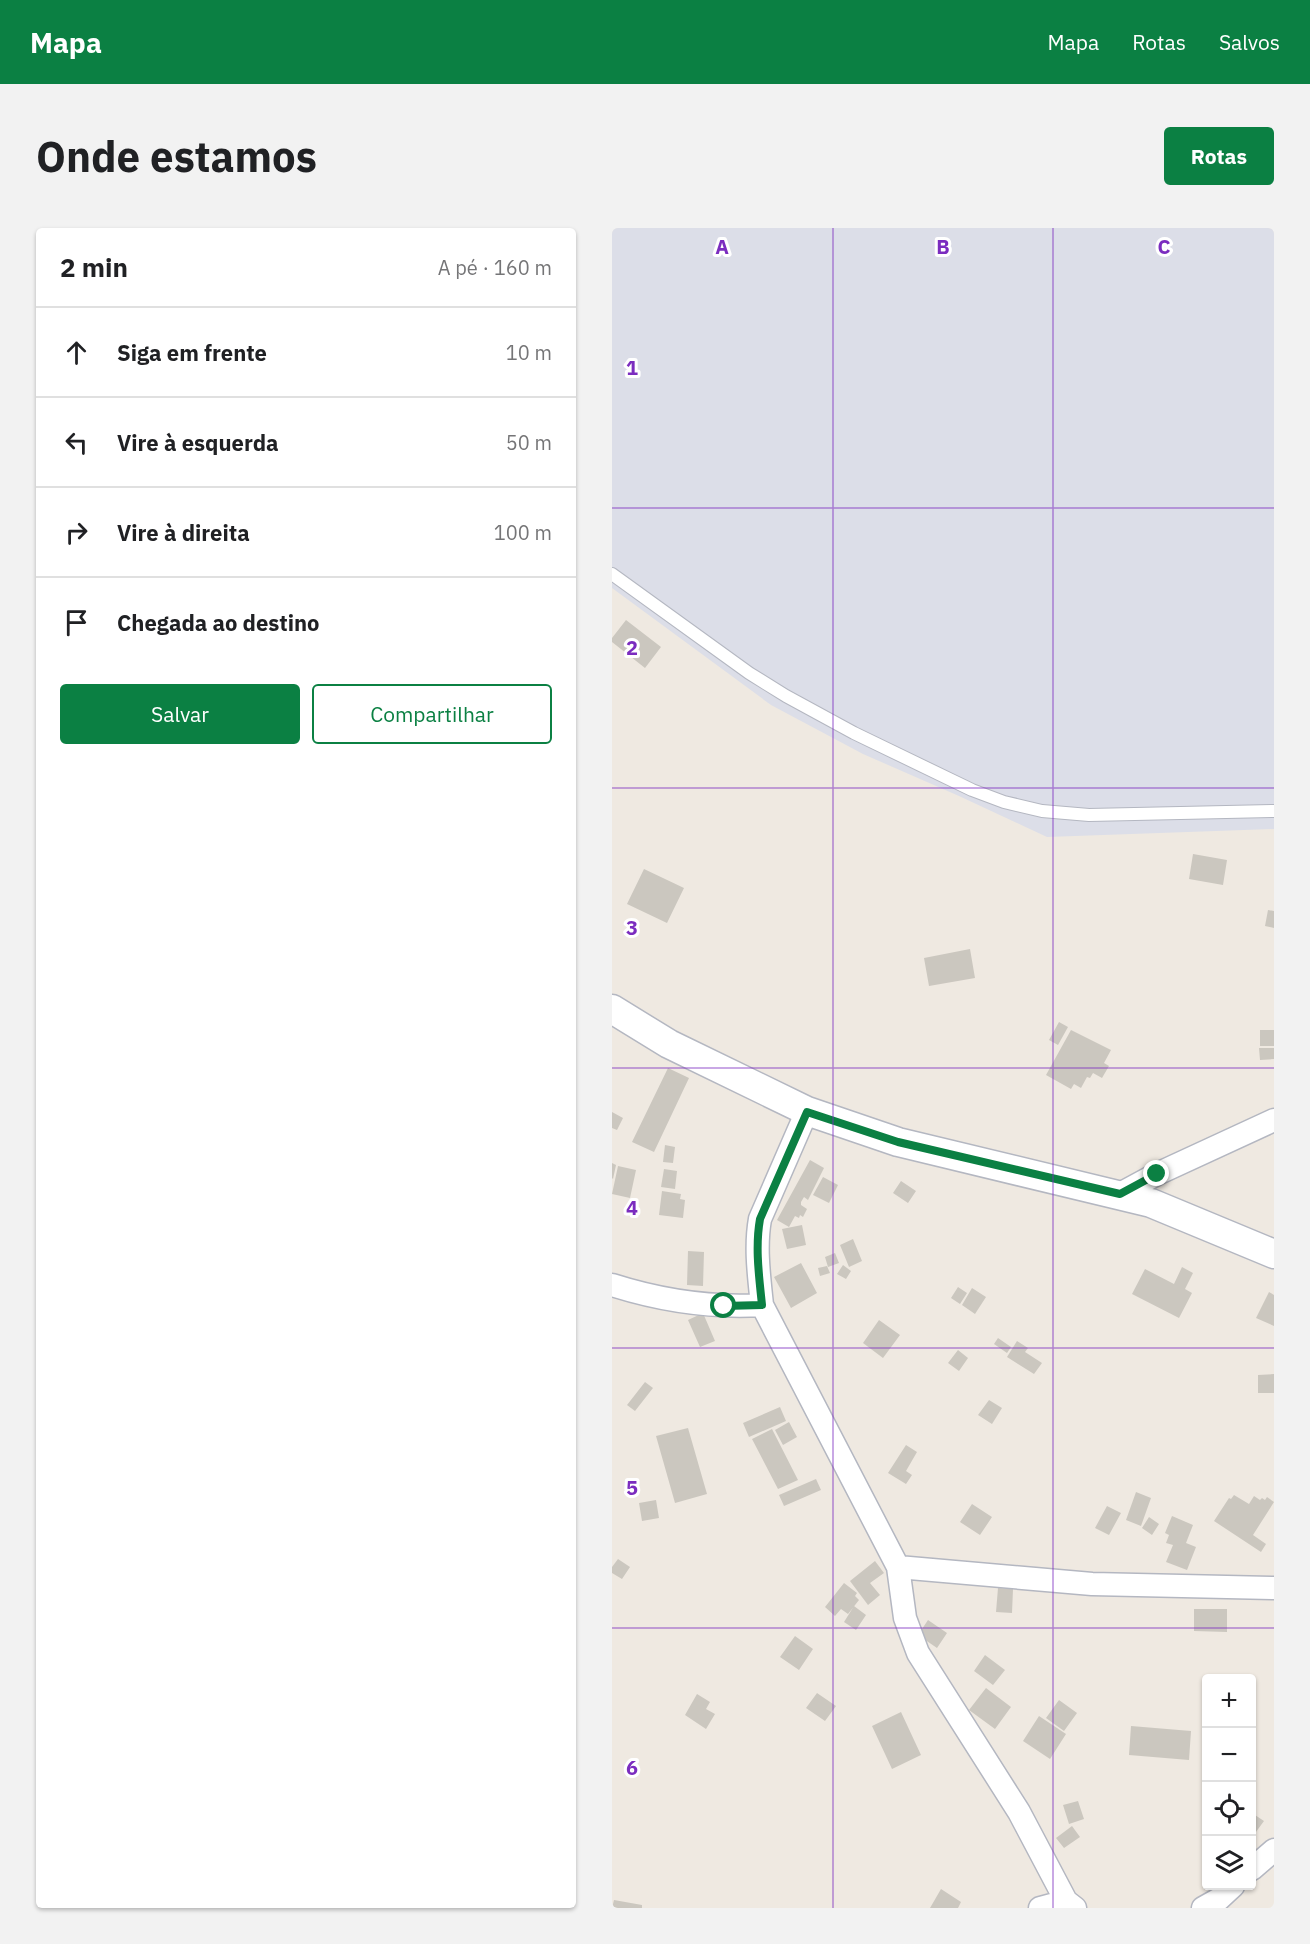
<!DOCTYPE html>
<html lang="pt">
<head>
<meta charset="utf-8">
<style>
  :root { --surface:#fff; --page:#f2f2f2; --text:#202124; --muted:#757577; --line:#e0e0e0; --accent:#0b8043 }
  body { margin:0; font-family:"IBM Plex Sans",sans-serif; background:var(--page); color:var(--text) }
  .controls { position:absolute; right:18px; bottom:18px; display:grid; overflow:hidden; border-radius:6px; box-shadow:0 2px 4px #0004 }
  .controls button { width:54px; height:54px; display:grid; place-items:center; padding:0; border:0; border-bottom:2px solid var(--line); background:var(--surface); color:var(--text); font:30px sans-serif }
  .stop { position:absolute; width:18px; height:18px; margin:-14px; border:4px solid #0b8043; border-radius:50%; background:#fff }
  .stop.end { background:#0b8043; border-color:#fff; box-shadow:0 2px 6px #0008 }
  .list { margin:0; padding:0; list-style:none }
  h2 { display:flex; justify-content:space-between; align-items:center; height:78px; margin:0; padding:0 24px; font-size:26px }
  h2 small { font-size:20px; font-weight:400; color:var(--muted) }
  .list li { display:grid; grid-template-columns:39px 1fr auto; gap:18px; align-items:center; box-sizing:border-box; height:90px; padding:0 24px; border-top:2px solid var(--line) }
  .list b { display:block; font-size:22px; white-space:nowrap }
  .list em { font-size:20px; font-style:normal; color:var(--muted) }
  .actions { display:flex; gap:12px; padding:18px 24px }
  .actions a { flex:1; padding:14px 0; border:2px solid var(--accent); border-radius:6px; text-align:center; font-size:21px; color:var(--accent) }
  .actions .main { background:var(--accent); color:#fff }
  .icon { flex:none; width:33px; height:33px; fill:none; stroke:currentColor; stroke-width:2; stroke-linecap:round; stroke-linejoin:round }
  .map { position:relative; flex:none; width:662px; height:1680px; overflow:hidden; border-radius:6px }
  header { display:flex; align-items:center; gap:36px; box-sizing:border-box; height:84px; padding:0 30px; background:var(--accent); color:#fff }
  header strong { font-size:28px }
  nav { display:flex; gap:33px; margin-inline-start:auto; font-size:21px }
  .intro { display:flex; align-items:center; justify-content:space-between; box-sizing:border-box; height:144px; padding:0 36px }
  h1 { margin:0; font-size:42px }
  .button { padding:15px 27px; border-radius:6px; background:var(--accent); color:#fff; font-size:21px; font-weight:700 }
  main { display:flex; gap:36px; padding:0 36px }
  aside { flex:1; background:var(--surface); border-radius:6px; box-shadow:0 2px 4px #0004 }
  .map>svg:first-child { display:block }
  .airport { fill:#dcdee8 }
  .building { fill:#cbc7bf }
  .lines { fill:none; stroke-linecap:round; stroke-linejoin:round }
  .service-casing { stroke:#b4b7c1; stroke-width:14 }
  .minor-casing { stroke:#b4b7c1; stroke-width:25 }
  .tertiary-casing { stroke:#b4b7c1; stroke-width:31 }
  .service { stroke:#fff; stroke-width:12 }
  .minor { stroke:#fff; stroke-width:22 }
  .tertiary { stroke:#fff; stroke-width:28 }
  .route { stroke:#0b8043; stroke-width:8 }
  .grid { fill:none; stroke:#7b2cbf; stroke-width:1.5; stroke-opacity:0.55 }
  .grid-label { font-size:20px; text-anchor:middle; font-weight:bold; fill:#7b2cbf; stroke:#fff; stroke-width:6; stroke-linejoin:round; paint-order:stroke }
</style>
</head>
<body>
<header>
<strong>Mapa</strong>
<nav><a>Mapa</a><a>Rotas</a><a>Salvos</a></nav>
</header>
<div class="intro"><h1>Onde estamos</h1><a class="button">Rotas</a></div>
<main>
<aside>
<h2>2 min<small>A pé · 160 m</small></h2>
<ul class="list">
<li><svg class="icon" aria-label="ahead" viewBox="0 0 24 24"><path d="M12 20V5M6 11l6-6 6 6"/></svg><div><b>Siga em frente</b></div><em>10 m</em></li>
<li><svg class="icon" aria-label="left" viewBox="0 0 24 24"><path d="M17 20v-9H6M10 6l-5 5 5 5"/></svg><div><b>Vire à esquerda</b></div><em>50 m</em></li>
<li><svg class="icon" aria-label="right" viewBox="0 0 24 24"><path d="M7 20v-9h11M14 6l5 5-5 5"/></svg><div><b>Vire à direita</b></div><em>100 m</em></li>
<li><svg class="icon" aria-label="arrive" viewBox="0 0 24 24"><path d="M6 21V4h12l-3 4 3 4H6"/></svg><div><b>Chegada ao destino</b></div></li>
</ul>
<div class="actions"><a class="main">Salvar</a><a>Compartilhar</a></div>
</aside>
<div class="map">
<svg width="662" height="1680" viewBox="0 0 662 1680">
  <rect width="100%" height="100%" fill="#efe9e1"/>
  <path class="airport" d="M 0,0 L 662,0 L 662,601 L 435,609 L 347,568 L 251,526 L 159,477 L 0,360 Z"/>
  <path class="building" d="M 14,392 L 49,419 L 33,440 L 0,414 L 0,410 Z
    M 581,626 L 615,632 L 611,657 L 577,651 Z
    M 32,641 L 72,660 L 55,695 L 15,676 Z
    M 656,682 L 662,683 L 662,700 L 653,698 Z
    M 358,721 L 363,750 L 317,758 L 312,730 Z
    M 447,794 L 456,799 L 446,817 L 437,812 Z
    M 459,802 L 499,822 L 492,835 L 497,838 L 490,850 L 481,845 L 478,850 L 475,849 L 469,860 L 462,856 L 459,861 L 434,847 Z
    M 648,802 L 662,802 L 662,818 L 648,818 Z
    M 647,820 L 662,820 L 662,831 L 648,832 Z
    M 56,840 L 77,850 L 42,924 L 20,914 Z
    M 0,884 L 11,890 L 5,902 L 0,900 Z
    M 53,917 L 63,919 L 61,935 L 51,934 Z
    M 198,932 L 212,940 L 196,972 L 192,969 L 189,974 L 189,977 L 195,981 L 191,989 L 188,987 L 187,990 L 183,988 L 177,999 L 165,992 Z
    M 0,935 L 4,937 L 1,951 L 0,950 Z
    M 6,938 L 24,942 L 18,970 L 0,966 Z
    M 52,941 L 65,943 L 63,961 L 49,959 Z
    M 211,949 L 226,957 L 217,975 L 201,967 Z
    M 289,953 L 304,963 L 296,975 L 281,965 Z
    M 50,963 L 69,966 L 68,971 L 73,972 L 71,990 L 47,987 Z
    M 190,997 L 194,1017 L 175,1021 L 170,1001 Z
    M 241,1011 L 250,1033 L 237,1039 L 228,1017 Z
    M 76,1023 L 92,1024 L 91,1058 L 75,1057 Z
    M 223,1025 L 227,1035 L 216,1039 L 213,1029 Z
    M 189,1035 L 205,1065 L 179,1080 L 162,1049 Z
    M 231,1037 L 239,1043 L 234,1051 L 225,1046 Z
    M 215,1038 L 218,1045 L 208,1048 L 206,1040 Z
    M 570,1039 L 581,1045 L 573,1061 L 580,1065 L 567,1090 L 520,1066 L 533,1041 L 562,1056 Z
    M 346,1059 L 355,1065 L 348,1076 L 339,1070 Z
    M 360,1060 L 374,1069 L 363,1086 L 350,1077 Z
    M 657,1064 L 662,1067 L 662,1098 L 644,1090 Z
    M 91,1085 L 103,1113 L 88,1119 L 76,1092 Z
    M 267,1092 L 288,1107 L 271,1130 L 251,1115 Z
    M 386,1110 L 399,1119 L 395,1125 L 382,1116 Z
    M 405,1113 L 416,1120 L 413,1124 L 430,1135 L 422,1146 L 395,1129 Z
    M 346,1122 L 356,1130 L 347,1143 L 336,1135 Z
    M 662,1146 L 662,1165 L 646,1165 L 646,1147 Z
    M 33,1154 L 41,1160 L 23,1183 L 15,1177 Z
    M 377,1172 L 390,1180 L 380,1196 L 366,1187 Z
    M 168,1179 L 174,1193 L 137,1209 L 131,1195 Z
    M 177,1194 L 185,1209 L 171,1217 L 163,1202 Z
    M 76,1200 L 95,1266 L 63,1275 L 44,1208 Z
    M 160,1201 L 186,1252 L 166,1261 L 140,1211 Z
    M 294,1217 L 305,1224 L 294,1243 L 300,1247 L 294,1256 L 276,1245 Z
    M 204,1251 L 209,1262 L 172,1278 L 167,1267 Z
    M 524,1264 L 539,1270 L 529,1298 L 514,1292 Z
    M 622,1267 L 637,1276 L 642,1268 L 648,1272 L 650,1270 L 653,1272 L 655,1269 L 662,1274 L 641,1307 L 654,1316 L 649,1324 L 602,1293 L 617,1270 L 619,1271 Z
    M 44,1272 L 47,1290 L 30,1293 L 27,1275 Z
    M 360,1276 L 380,1289 L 368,1307 L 348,1294 Z
    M 495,1278 L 509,1285 L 497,1307 L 483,1300 Z
    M 560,1288 L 581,1297 L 574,1315 L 584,1319 L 575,1342 L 554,1334 L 561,1317 L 554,1315 L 557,1307 L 553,1305 Z
    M 537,1289 L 547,1296 L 540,1307 L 530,1300 Z
    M 6,1331 L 18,1339 L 10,1351 L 0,1345 L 0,1339 Z
    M 263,1333 L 272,1345 L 258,1355 L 268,1367 L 256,1377 L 238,1353 Z
    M 232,1355 L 245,1365 L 243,1368 L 247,1372 L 236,1386 L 229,1381 L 223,1388 L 213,1379 Z
    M 386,1360 L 401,1361 L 400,1385 L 384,1384 Z
    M 242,1378 L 254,1387 L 244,1402 L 232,1394 Z
    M 582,1381 L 615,1381 L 615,1404 L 582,1403 Z
    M 316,1392 L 335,1405 L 325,1420 L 306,1407 Z
    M 183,1408 L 201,1421 L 187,1442 L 168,1429 Z
    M 373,1427 L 393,1442 L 381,1457 L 362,1443 Z
    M 374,1460 L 399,1479 L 383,1501 L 357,1482 Z
    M 205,1465 L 224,1478 L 213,1493 L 194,1480 Z
    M 85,1466 L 98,1474 L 94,1481 L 103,1486 L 94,1501 L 73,1487 Z
    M 447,1472 L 465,1485 L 452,1503 L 434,1490 Z
    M 289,1484 L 309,1527 L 280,1541 L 260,1498 Z
    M 427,1488 L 454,1506 L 438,1531 L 411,1513 Z
    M 519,1498 L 579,1503 L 577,1532 L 517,1527 Z
    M 466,1573 L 472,1591 L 457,1596 L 451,1577 Z
    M 643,1587 L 652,1593 L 641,1608 L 640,1593 Z
    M 460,1598 L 468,1609 L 452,1620 L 444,1610 Z
    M 329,1661 L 349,1674 L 346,1680 L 318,1680 Z
    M 2,1672 L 30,1677 L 30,1680 L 0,1680 Z"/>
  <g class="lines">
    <g class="service-casing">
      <path id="service" d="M 0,346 L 137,445 L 174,468 L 242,505 L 360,562 L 392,574 L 430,583 L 477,587 L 662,583"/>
    </g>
    <g class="minor-casing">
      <path id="minor" d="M 195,883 L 148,991 C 143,1019 147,1048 150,1077 L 286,1339 L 293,1390 L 306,1425 L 407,1584 L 454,1673 L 463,1680
        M 508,966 L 545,946 L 662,892
        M 0,1057 C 47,1072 100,1080 150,1077
        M 286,1339 L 480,1356 L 662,1360
        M 640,1641 L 662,1622
        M 428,1680 L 454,1673
        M 591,1680 L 607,1671 L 621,1658"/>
    </g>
    <g class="tertiary-casing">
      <path id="tertiary" d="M 0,781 L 57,816 L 195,883 L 286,914 L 539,975 L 662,1026"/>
    </g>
    <use href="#service" class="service"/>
    <use href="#minor" class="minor"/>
    <use href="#tertiary" class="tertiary"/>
  </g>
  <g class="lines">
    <path class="route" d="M 112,1078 L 150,1077 C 147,1048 143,1019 148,991 L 195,884 L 286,914 L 508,966 L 545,946"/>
  </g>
  <path class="grid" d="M 221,0 L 221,1680M 441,0 L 441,1680M 0,280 L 662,280M 0,560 L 662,560M 0,840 L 662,840M 0,1120 L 662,1120M 0,1400 L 662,1400"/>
  <g class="grid-label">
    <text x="110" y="26">A</text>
    <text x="331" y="26">B</text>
    <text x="552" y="26">C</text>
    <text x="20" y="147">1</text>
    <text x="20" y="427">2</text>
    <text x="20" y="707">3</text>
    <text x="20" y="987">4</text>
    <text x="20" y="1267">5</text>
    <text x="20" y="1547">6</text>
  </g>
</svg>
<div class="controls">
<button>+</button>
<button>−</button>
<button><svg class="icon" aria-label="locate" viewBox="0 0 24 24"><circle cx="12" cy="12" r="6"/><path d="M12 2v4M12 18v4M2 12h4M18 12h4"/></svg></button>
<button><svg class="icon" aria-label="layers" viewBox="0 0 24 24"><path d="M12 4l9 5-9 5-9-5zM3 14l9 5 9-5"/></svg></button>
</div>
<div class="stop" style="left:112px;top:1078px"></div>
<div class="stop end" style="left:545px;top:946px"></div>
</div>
</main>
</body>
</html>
